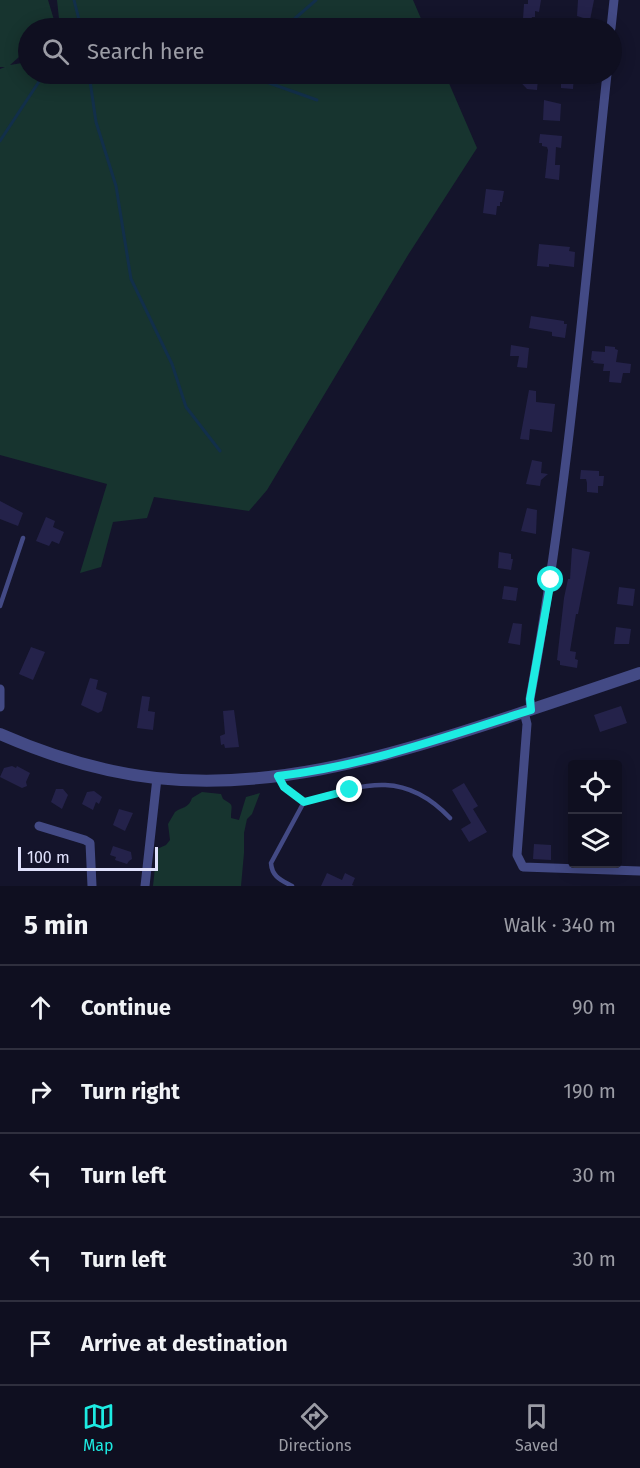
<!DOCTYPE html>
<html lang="en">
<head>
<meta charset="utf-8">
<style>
  :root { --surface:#0f0f20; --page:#181829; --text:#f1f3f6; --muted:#9b9ca5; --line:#2f2f3e; --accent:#1debe2 }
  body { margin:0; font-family:"Fira Sans",sans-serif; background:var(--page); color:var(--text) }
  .controls { position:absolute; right:18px; bottom:18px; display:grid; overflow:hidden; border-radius:6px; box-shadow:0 3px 15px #0003 }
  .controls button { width:54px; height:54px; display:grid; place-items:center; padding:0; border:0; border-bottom:2px solid var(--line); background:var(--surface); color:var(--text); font:30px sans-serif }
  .scale { position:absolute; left:18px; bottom:15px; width:140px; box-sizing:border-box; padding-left:6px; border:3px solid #e0e1fc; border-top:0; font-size:16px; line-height:21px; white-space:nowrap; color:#e0e1fc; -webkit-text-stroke:4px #14142b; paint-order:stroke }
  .stop { position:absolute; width:18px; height:18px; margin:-14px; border:4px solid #1debe2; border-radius:50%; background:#fff }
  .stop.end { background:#1debe2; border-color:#fff; box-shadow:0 2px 6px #0008 }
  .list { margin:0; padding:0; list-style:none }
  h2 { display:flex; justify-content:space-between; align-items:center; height:78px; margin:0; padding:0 24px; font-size:26px }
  h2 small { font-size:20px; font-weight:400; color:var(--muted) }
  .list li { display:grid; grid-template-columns:39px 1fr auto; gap:18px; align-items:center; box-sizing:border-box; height:84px; padding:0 24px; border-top:2px solid var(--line) }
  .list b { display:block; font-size:22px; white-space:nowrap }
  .list em { font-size:20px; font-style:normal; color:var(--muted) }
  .icon { flex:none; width:33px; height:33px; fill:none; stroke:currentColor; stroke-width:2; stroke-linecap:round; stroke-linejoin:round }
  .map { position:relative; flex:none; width:640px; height:886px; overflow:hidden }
  .search { position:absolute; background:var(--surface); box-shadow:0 3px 15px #0003; left:18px; right:18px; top:18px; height:66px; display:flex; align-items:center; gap:15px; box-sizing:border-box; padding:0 21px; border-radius:33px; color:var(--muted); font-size:22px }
  .sheet { height:498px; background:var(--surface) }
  nav { display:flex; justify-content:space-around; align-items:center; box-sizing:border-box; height:84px; border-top:2px solid var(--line); background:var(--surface); font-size:16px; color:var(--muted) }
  nav a { display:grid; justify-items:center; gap:3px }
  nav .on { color:var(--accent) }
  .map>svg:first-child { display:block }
  .green { fill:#17342f }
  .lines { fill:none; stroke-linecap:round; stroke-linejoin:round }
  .stream { stroke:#122f4a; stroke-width:3 }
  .building { fill:#24224a }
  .service { stroke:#434a85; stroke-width:4.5 }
  .minor { stroke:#434a85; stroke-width:9 }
  .tertiary { stroke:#434a85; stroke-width:12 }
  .route { stroke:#1debe2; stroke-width:8 }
</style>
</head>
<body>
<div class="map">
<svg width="640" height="886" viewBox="0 0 640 886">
  <rect width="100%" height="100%" fill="#14142b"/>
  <path class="green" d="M 0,0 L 48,0 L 54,20 L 48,28 L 28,28 L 28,49 L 10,65 L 28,62 L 28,74 L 445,74 L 477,148 L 408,255 L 267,490 L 249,511 L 154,497 L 147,518 L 113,522 L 101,567 L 80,573 L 107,484 L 0,455 L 0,69 L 5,67 L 0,67 Z
    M 57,0 L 413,0 L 425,28 L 60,28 Z
    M 202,792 L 221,794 L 223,799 C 235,806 231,804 231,818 L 239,820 L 246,797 L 260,793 L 252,814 L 247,819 L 244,833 L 244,853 L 241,886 L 153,886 L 157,849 L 166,845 L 170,840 L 168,824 L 175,812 C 182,807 189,808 192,798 Z"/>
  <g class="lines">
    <path class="stream" d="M 74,0 L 81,28
      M 73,28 L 78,20
      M 284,28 L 316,0
      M 89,74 L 96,122 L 116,186 L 131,279 L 172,364 L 186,407 L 220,451
      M 244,74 L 317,100
      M 0,141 L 44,74"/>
  </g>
  <path class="building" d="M 528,0 L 541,0 L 539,12 L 535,11 L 535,17 L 532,17 L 531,20 L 523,19 L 524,4 L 528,4 Z
    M 578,0 L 594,0 L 590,20 L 577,16 Z
    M 513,74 L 528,74 L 532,78 L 538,79 L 537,90 L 527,89 Z
    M 556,74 L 574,74 L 573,89 L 561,88 L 561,84 L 554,83 Z
    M 544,100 L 561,104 L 560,121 L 543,120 Z
    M 540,134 L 562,136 L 561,148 L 556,147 L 555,165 L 560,165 L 559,180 L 545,178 L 548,150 L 547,147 L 542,146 L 542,143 L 539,143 Z
    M 486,189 L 504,191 L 502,202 L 500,202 L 500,206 L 497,206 L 496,215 L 483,213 Z
    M 539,244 L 570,247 L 569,251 L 575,252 L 574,267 L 549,264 L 549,267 L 537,266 Z
    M 531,316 L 564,321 L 564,324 L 567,324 L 565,338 L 552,336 L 552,332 L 529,328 Z
    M 511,345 L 529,348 L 527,368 L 517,367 L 519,356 L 510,356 Z
    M 605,346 L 615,347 L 615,349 L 618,350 L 616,362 L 631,364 L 630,373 L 623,373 L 621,383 L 609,382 L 610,371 L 603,371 L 604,364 L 593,363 L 594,361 L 591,360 L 592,351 L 605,352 Z
    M 529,390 L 536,391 L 536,402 L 555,404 L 552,432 L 530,429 L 529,440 L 520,439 Z
    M 532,460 L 542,462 L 541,473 L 548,474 L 541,480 L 540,486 L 526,484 Z
    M 581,470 L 599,471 L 599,476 L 604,476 L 603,486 L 598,486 L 598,493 L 587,492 L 587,483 L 586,479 L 580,479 Z
    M 0,501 L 23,513 L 18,526 L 0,519 Z
    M 527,508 L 537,510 L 536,534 L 521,531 Z
    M 46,517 L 55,521 L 53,527 L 64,532 L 59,544 L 52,541 L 49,546 L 36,541 Z
    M 572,548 L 590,552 L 578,614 L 576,614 L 570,651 L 576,652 L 575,659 L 578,660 L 577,668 L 560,665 L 560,661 L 557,660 L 564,598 L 568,579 L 570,579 Z
    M 499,552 L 511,554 L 511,559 L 513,559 L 511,570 L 498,568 Z
    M 504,586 L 518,588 L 516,601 L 502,599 Z
    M 619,587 L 635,589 L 633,606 L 617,604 Z
    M 513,623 L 522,624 L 520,645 L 508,643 Z
    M 616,627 L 631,629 L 629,644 L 614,644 Z
    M 31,647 L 45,652 L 33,680 L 19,674 Z
    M 90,678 L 98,680 L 96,689 L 107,693 L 102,711 L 98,713 L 81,705 Z
    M 142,696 L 150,697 L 148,711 L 155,712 L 153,730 L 137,728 Z
    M 621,706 L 627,723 L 600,732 L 594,715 Z
    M 234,710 L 239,747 L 225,748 L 224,744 L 221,745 L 220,736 L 225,734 L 223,711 Z
    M 12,766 L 16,768 L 17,766 L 30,773 L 26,782 L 27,786 L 22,788 L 0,777 L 4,768 Z
    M 464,783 L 478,806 L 473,809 L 487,832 L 469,842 L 461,829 L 471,823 L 452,790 Z
    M 56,789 L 63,789 L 68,795 L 62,809 L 51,802 Z
    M 94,791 L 102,797 L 99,804 L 96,802 L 93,810 L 82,804 L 87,792 Z
    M 119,809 L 133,813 L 125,831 L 113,825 Z
    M 534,844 L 551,845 L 551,860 L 533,859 Z
    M 113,846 L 131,852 L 132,859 L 129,861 L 127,864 L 115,860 L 116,857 L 110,855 Z
    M 327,873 L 342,880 L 345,873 L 355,878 L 352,885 L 354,886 L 321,886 Z"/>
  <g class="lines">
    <path class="service" d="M 0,606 L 23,538
      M 279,778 L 284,787 L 304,802
      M 292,886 C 281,880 272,877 271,863 L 304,802 C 361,785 403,768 450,818"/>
    <path class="minor" d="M 487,23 L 546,28
      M 611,28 L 614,0
      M 0,689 L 0,707
      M 531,710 L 530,699 C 568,493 585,282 607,74
      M 524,712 L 527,724 L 517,855 L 523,867 L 640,871
      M 39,826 L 85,840 L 90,843 L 92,886
      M 145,886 L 157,778"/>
    <path class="tertiary" d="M 0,734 C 50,756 102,772 156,778 C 267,790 376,760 481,726 C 534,709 587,691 640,673"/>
  </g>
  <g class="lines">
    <path class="route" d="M 350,790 L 304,802 L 284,787 L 278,776 C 365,766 448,736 531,710 L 530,699 L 551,580"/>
  </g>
</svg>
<div class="controls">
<button><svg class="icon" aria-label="locate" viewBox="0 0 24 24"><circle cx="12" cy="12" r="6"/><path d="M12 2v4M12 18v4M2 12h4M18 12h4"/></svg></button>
<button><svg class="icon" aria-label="layers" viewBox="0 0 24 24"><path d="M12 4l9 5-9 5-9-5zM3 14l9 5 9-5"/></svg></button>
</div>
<div class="scale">100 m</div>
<div class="stop" style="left:551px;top:580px"></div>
<div class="stop end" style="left:350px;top:790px"></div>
<div class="search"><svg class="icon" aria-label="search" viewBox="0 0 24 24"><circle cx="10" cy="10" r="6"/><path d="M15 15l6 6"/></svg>Search here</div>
</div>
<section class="sheet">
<h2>5 min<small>Walk · 340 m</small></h2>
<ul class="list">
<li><svg class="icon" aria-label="ahead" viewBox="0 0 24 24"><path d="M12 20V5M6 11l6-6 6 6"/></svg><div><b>Continue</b></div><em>90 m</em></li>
<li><svg class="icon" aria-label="right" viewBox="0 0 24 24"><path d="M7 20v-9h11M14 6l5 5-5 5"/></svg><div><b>Turn right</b></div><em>190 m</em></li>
<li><svg class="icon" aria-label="left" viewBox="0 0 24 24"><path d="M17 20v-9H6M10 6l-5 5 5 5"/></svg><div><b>Turn left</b></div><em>30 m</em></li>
<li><svg class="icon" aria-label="left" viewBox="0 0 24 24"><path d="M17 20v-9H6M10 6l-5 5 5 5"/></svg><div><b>Turn left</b></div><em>30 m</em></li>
<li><svg class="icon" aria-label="arrive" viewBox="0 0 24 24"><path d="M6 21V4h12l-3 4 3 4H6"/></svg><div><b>Arrive at destination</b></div></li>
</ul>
</section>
<nav>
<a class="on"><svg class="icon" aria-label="map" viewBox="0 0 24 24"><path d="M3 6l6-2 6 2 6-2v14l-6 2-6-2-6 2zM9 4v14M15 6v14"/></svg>Map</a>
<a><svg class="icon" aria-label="directions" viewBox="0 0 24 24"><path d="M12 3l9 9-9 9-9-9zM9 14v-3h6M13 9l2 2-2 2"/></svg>Directions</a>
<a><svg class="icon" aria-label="saved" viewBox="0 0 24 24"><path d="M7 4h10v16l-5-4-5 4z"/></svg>Saved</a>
</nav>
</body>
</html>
